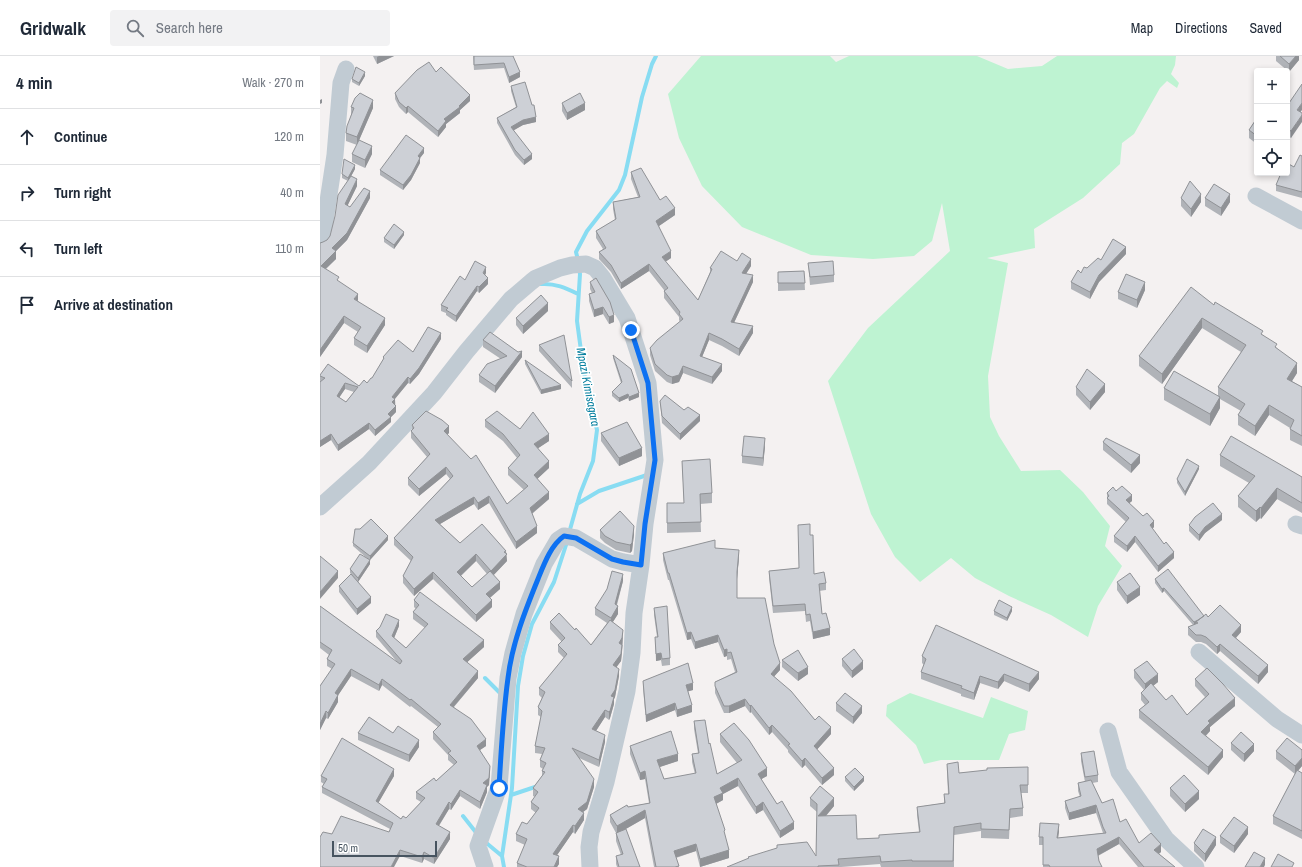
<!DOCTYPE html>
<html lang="en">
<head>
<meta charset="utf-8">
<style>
  :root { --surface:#fff; --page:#f2f2f3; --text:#1f2937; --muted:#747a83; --line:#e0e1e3 }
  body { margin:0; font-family:"Archivo Narrow",sans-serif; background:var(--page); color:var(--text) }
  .controls { position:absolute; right:12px; top:12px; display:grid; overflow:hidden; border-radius:4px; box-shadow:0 2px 6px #0003 }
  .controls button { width:36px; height:36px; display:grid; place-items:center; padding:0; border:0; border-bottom:1px solid var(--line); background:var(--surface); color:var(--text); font:20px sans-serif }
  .scale { position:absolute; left:12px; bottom:10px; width:105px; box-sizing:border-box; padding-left:4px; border:2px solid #475460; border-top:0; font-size:11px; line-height:14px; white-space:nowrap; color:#475460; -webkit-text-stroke:3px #fff; paint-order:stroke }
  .stop { position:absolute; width:12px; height:12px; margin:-9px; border:3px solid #0d71f2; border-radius:50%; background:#fff }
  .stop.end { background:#0d71f2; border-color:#fff; box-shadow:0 1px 4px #0008 }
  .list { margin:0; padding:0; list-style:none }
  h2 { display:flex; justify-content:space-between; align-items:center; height:52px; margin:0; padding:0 16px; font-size:17px }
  h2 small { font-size:13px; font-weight:400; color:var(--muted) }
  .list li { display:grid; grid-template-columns:26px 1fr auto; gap:12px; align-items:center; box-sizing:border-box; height:56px; padding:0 16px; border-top:1px solid var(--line) }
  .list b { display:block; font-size:15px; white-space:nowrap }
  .list em { font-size:13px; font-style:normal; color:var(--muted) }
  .icon { flex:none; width:22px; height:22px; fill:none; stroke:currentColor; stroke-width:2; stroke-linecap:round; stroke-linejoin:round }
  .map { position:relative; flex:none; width:982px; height:811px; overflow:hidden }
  header { display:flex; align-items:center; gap:24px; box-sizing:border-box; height:56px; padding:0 20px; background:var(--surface); border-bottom:1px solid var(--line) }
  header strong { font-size:19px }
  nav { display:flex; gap:22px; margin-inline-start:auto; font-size:14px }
  .search { width:280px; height:36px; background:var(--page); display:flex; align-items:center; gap:10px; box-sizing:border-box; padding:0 14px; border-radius:4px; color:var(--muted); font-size:15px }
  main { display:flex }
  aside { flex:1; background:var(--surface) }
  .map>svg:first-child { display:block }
  .green { fill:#bef3d2 }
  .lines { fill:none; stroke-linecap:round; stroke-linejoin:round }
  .stream { stroke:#88dcf2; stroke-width:4 }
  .minor { stroke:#c1cbd3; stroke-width:17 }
  .wall { fill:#b0b3b8; fill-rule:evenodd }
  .shaded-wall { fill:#909296 }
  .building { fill:#cdd0d6; stroke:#909296; fill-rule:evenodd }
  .route { stroke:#0d71f2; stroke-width:5 }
  .labels { text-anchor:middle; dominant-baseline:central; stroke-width:3.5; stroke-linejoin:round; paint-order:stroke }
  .water-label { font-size:12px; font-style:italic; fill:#057f9f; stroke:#fff }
</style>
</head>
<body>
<header>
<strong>Gridwalk</strong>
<div class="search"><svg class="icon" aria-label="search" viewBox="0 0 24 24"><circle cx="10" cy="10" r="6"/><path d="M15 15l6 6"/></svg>Search here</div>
<nav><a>Map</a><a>Directions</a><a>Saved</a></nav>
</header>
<main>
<aside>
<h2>4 min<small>Walk · 270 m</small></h2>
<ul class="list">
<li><svg class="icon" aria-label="ahead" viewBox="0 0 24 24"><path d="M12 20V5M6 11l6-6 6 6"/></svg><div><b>Continue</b></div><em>120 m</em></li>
<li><svg class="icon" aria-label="right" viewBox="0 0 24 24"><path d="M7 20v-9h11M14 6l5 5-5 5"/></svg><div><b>Turn right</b></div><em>40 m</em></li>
<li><svg class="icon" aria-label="left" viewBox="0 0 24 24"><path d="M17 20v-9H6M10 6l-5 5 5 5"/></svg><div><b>Turn left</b></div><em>110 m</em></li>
<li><svg class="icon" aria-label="arrive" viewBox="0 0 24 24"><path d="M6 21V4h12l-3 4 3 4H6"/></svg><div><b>Arrive at destination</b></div></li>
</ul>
</aside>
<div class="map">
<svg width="982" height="811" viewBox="0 0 982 811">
  <rect width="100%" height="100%" fill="#f4f1f1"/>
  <path class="green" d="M 381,0 L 510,0 L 516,6 L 529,0 L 657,0 L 688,13 L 722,10 L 737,0 L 856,0 L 855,9 L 851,18 L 859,27 L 857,32 L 847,25 L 840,32 L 814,78 L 802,87 L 800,108 L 763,142 L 714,173 L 715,192 L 667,202 L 688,207 L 668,320 L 670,361 L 679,380 L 701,415 L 740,414 L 763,436 L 790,470 L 785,490 L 802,510 L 778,550 L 768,581 L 731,559 L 689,540 L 655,522 L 631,502 L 600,526 L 575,501 L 551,458 L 508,325 L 548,272 L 630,195 L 622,147 L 612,185 L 594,200 L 553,203 L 491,199 L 422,171 L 382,130 L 359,82 L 348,38 Z
    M 590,637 L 663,662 L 671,641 L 708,655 L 705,674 L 689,678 L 679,704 L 621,704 L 604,708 L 596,689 L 566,660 L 567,649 Z"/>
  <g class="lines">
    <path class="stream" d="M 258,204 L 256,196 L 267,175 L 299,134 L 305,119 L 322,41 L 332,8 L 336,0
      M 221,228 C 235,227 246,232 258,238
      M 257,448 L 279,435 L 327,419
      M 249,477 L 260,438 L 273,405 L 277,374 L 264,317 L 257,265 L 260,218 L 259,212
      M 165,622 L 182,639
      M 191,739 L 218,730
      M 143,760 L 158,779
      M 164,785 L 182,800
      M 184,811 L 182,800 L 192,732 L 198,630 L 203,600 L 212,568 L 234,526 L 247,486"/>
    <path class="minor" d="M 936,140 L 982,165
      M 0,184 L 5,165 L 15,99 L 21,27 L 26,13
      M 0,451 L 49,407 L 114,337 L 146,296 L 191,243 L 211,226 L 216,222 L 240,212 L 252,209 L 266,208 L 275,212 L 283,222 L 307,262 L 328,327 L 335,404 L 325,468 L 321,509 L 314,557 L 312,597 L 307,635 L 286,726 L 271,776 L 269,791 L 270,811
      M 976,468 L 982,470
      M 879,596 L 957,663 L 982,679
      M 788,675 L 799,716 L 846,783 L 876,811
      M 165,811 L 158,790 L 179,731 L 188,622 L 193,597 L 204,558 L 224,508 L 238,484 L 244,480 L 256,482 L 292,503 L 303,506 L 321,509"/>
  </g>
  <path class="wall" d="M 53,0 L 74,0 L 57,8 Z
    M 153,0 L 193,0 L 200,21 L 189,27 L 184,12 L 154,14 Z
    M 956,0 L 979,0 L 979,4 L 969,16 L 956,5 Z
    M 116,16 L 150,45 L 140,54 L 140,57 L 126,68 L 126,71 L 118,81 L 88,56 L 86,58 L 79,51 L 75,43 L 75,37 Z
    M 45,20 L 39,30 L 32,26 L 32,23 Z
    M 191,30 L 212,49 L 216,66 L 203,69 L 193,74 L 212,103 L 204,109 L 195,99 L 177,67 L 177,62 L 196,51 L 191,35 Z
    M 242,47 L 265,54 L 247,64 L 242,55 Z
    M 967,50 L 980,56 L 971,82 L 967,79 Z
    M 31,51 L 53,52 L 39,84 L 52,98 L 45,112 L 32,106 L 32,98 L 37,89 L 26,85 L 26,77 L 31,59 Z
    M 937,62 L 937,88 L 929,82 L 929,74 Z
    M 104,97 L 100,102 L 100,107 L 91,124 L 83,134 L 60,119 L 60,114 Z
    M 982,100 L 982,142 L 956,135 L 956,129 L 974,111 Z
    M 35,113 L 31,120 L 37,130 L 27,150 L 30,151 L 50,142 L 27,184 L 16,195 L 16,203 L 6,213 L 38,245 L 65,269 L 47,297 L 34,289 L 34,282 L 38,276 L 24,267 L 0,301 L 0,187 L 3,186 L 7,184 L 10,180 L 28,125 L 22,122 L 22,118 Z
    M 311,116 L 355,159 L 339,170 L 351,202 L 345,206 L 378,244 L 390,216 L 390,212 L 417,205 L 431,210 L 426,218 L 433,226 L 414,267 L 433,277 L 419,300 L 402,290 L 389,284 L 382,301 L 402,315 L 392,328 L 363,317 L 359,326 L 352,328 L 347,326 L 335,315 L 330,299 L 330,292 L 360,266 L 359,264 L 359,261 L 344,242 L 344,234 L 329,215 L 301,233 L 291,216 L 279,203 L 279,196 L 283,193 L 276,182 L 276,175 L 295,164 L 293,153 L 293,146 L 318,141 L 311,123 Z
    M 861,142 L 881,146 L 871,161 L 861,150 Z
    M 885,142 L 910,146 L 901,160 L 885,150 Z
    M 84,179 L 74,193 L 64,186 L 64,182 Z
    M 806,198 L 779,226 L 770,243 L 751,233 L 751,226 L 761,217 L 767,212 L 781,204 Z
    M 488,207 L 514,219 L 514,226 L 490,229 Z
    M 484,215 L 485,234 L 458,235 L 458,216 Z
    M 166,217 L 165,219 L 168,228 L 159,237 L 157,235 L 136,266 L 126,259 L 126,257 L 121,255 L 121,249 L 145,224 Z
    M 270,226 L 294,266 L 289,268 L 283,258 L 274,261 L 269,245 L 269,238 L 272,237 L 270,233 Z
    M 825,234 L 817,252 L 798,243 L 798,236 Z
    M 894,249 L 943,279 L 957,292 L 977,317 L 972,325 L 982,331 L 982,390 L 970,384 L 970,372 L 949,359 L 935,380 L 918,369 L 918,359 L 921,355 L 900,343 L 900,352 L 890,370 L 844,344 L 844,332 L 898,340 L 898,331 L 921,296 L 882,272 L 842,328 L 819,310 L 819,300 Z
    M 228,255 L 203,278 L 196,269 L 196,262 Z
    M 121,283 L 99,318 L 90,328 L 88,327 L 75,343 L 76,356 L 71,361 L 71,366 L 55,380 L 49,373 L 18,395 L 11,384 L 0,391 L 0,319 L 39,330 L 47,327 L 52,322 L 63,304 L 63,301 L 93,296 ZM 25,333 L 34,336 L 26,346 L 19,341 Z
    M 163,284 L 202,301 L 175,337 L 159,326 L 159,319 L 181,303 L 163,291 Z
    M 219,289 L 252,325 L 252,332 L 219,295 Z
    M 293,299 L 319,341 L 309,345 L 308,342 L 299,346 L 292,340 L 292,336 L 301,327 L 293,302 Z
    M 205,304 L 241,333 L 221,338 L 205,308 Z
    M 756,331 L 785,336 L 770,354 L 756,339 Z
    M 340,345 L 364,354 L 380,365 L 360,384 L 342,367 Z
    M 165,364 L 200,373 L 229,385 L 218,392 L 229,412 L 217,423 L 229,443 L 212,458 L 217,477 L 196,493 L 169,447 L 158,454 L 154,448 L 120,468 L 140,487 L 186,497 L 187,505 L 173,519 L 180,533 L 170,542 L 172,551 L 156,566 L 113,523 L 94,540 L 83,527 L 83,520 L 91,505 L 74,489 L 74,482 L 130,423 L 126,418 L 99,440 L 88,429 L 88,422 L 107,401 L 91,382 L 91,375 L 92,374 L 92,369 L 129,377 L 127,378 L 187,448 L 204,434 L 188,419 L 188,412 L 197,402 L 183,385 L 165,371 ZM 156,505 L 167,518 L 152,531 L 141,520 Z
    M 281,377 L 322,400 L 299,410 L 281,385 Z
    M 783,386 L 820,407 L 811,417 L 783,394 Z
    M 445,390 L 443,410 L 422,407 L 422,400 Z
    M 900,399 L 982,421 L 982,457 L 957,443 L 941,463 L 940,462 L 936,466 L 918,451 L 918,440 L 929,427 L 900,410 Z
    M 362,405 L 392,437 L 392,447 L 380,448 L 381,476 L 347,477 L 347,447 L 364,447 Z
    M 879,413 L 865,440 L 857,427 L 857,423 Z
    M 796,435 L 812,445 L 809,447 L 834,471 L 832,473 L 854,502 L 838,516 L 815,486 L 807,496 L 794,486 L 794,480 L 806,466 L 787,448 L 787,437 Z
    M 902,464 L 885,477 L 879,485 L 869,475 L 869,469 Z
    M 280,474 L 314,478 L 312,495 L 310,497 L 296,494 L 285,487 L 280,482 Z
    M 490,479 L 494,518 L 506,527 L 506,534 L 499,535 L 502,558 L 510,579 L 493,583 L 490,565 L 486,566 L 485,555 L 453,557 L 449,522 L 449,515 L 479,512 Z
    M 68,484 L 50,504 L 50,508 L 38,526 L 51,547 L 37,559 L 19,536 L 19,530 L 31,518 L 30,517 L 30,513 L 49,504 L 33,490 L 33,487 Z
    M 395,492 L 419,501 L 417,523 L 417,542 L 460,614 L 454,620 L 495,664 L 511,678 L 497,693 L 514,719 L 502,729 L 485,709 L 482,712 L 468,696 L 468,694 L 452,676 L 449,679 L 431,656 L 430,657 L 425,650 L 409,657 L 404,657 L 395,637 L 395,626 L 415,616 L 411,603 L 407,604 L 407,600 L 404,601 L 398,586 L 375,593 L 371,583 L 367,584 L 349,524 L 348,524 L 343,504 L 343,497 Z
    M 835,523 L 884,560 L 921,576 L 916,582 L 948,616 L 938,628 L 900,595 L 897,598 L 886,588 L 881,586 L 876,586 L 868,579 L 868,571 L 873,569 L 844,535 L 842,537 L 835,527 Z
    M 303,525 L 297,549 L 298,558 L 292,567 L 303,582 L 302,596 L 301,605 L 296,611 L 299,620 L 295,641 L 294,643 L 294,648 L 290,662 L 289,664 L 285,661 L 276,675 L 285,686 L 279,711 L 259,702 L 274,731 L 267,753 L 263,756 L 264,764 L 255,778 L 253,776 L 237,799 L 239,808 L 237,811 L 197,811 L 197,807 L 205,789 L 196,785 L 196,778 L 207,768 L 216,757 L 211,753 L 211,746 L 215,741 L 213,740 L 213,732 L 222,720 L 222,715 L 223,713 L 220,711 L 220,704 L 222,698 L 215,697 L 215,690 L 221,661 L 218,659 L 218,651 L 222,642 L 219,639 L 219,632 L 244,602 L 238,596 L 238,589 L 242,586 L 230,573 L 230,566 L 255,574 L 271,589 L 287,567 L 275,559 L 275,552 Z
    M 797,526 L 820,539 L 807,548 L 797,534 Z
    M 94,544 L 164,591 L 147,606 L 158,622 L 134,651 L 166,690 L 160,694 L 170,717 L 169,729 L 167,731 L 167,736 L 160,753 L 140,740 L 131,754 L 129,753 L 119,770 L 130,783 L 114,808 L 104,803 L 102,807 L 12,778 L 69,776 L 70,773 L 2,737 L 2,731 L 4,728 L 1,726 L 1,720 L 74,720 L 58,747 L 81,763 L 86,762 L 101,746 L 96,743 L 96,736 L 116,725 L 134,709 L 128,704 L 128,699 L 113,683 L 113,676 L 118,671 L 91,650 L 90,651 L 62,629 L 59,635 L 31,620 L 18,639 L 18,646 L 8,663 L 6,662 L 0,674 L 0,630 L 12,613 L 7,610 L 7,603 L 9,599 L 0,592 L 0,550 L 78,607 L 56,581 L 56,575 L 79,570 L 74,582 L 86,592 L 105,572 L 93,563 L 93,556 L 96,553 L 94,551 Z
    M 334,552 L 350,602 L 350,609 L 342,610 L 341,604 L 336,605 L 335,581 L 337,581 L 334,559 Z
    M 674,555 L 692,555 L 687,565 L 674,559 Z
    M 602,600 L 719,623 L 709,636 L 684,625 L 678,633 L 660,627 L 654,644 L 641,640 L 641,638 L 601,623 L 601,616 L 604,609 L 602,607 Z
    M 522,603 L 543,613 L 532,622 L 522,610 Z
    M 462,604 L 488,618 L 478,625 L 462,611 Z
    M 814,614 L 838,626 L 833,630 L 846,644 L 867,659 L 885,641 L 875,630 L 875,623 L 915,650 L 890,671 L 890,675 L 886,680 L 903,701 L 888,719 L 819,662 L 819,654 L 825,649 L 821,644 L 821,637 L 824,634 L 814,622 Z
    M 323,625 L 373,634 L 368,635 L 372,656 L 357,661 L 355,654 L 326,666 L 323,632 Z
    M 516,647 L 542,657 L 533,668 L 516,655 Z
    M 374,665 L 389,688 L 397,718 L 417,707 L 400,686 L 400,678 L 447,720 L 441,723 L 457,748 L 474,773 L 460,782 L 443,754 L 436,758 L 418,730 L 403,738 L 403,744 L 396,748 L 405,780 L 409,802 L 380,811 L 376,795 L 356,802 L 359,811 L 334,811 L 325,762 L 304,774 L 320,811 L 297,811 L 296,808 L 296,800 L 301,799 L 296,785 L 296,777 L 290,766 L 290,759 L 308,751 L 329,747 L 325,723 L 320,724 L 310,698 L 310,690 L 358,705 L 339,711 L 344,723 L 375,718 L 372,706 L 372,698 L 378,697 L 374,673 Z
    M 38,677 L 73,677 L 99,691 L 89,706 L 38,684 Z
    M 911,687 L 934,695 L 924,706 L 911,694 Z
    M 956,695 L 982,710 L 978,715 L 982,717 L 982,783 L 953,768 L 953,760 L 975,718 L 956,703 Z
    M 761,697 L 778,719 L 778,726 L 772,727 L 782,747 L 800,766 L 819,787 L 841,796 L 839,798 L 855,811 L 818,811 L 799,788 L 778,800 L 779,805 L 782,811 L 723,811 L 723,789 L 719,789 L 719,781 L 739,775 L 738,782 L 783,777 L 776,757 L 749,764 L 745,752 L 745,745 L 760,741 L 758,735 L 758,727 L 765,726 L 761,705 Z
    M 627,708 L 639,717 L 708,711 L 708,737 L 701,737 L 703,752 L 703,760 L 690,762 L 689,783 L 661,782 L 661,775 L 634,779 L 634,811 L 561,811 L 560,808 L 521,811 L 407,811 L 496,800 L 497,756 L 490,750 L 490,742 L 514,750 L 506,760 L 537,783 L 559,782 L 599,776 L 597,759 L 597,751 L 624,747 L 624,738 L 628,738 L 627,716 Z
    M 525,721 L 544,725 L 534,735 L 525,725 Z
    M 850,732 L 879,743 L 865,756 L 850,740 Z
    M 928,778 L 914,797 L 900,787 L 900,780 Z
    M 874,787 L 896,789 L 885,806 L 874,795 Z"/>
  <path class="shaded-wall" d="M 59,0 L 74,0 L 57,8 L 57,1 Z
    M 976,0 L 979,0 L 979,4 L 969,16 L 969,8 Z
    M 45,16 L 45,20 L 39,30 L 39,27 Z
    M 200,16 L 200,21 L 189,27 L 189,21 Z
    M 150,39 L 150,45 L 140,54 L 140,57 L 126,68 L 126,71 L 118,81 L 118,75 L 124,63 Z
    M 2,43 L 2,47 L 0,48 L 0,44 Z
    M 53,44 L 53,52 L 37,89 L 37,81 Z
    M 265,47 L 265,54 L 247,64 L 247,57 Z
    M 982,47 L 982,54 L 977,61 L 977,54 Z
    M 88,50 L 88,56 L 86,58 L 86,52 Z
    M 982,59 L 982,66 L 971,82 L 971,75 Z
    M 216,61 L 216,66 L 203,69 L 191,76 L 191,71 L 203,64 Z
    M 52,90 L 52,98 L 45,112 L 45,104 Z
    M 104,92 L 104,97 L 100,102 L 100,107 L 91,124 L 83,134 L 83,129 L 98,100 Z
    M 212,98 L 212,103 L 204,109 L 204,104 Z
    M 35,109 L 35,113 L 28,126 L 28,122 Z
    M 37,123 L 37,130 L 25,155 L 25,148 Z
    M 50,135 L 50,142 L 27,184 L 12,199 L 12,192 Z
    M 881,138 L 881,146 L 871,161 L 871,153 Z
    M 910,138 L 910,146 L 901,160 L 901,152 Z
    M 355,152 L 355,159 L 336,172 L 336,165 Z
    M 84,176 L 84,179 L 74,193 L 74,189 Z
    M 806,191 L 806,198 L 779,226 L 770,243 L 770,236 L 779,219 Z
    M 16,195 L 16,203 L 1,217 L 1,210 Z
    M 351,195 L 351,202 L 342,208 L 342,201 Z
    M 431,203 L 431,210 L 422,224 L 422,217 Z
    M 329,208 L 329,215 L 301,233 L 301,227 Z
    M 166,211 L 166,217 L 163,223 L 163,217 Z
    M 433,219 L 433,226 L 411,273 L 411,266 Z
    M 168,222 L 168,228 L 159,237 L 159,231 Z
    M 825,226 L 825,234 L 817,252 L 817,244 Z
    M 157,230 L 157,235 L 136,266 L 136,260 Z
    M 38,238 L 38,245 L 34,243 Z
    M 228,247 L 228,255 L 203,278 L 203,270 Z
    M 283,251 L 283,258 L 274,261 L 274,254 Z
    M 294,259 L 294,266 L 289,268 L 289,261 Z
    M 24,260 L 24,267 L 0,301 L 0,294 Z
    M 65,262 L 65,269 L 47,297 L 47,290 Z
    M 882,262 L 882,272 L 842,328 L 842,318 Z
    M 433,270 L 433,277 L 419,300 L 419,293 Z
    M 121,277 L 121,283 L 99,318 L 90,328 L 90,323 Z
    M 389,277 L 389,284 L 380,306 L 380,300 Z
    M 202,295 L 202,301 L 175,337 L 175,330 Z
    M 977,307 L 977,317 L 967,333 L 967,323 Z
    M 402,308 L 402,315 L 392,328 L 392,321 Z
    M 363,310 L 363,317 L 359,326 L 352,328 L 352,321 Z
    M 88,321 L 88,327 L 73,345 L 75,343 L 75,349 L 72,352 L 72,341 Z
    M 25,327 L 25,333 L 17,345 L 17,340 Z
    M 785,328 L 785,336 L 770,354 L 770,346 Z
    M 241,329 L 241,333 L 221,338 L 221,334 Z
    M 319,337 L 319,341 L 309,345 L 309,341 Z
    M 308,338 L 308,342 L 299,346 L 299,342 Z
    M 900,341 L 900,352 L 890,370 L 890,358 Z
    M 949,349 L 949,359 L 935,380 L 935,370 Z
    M 76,350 L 76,356 L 71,361 L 71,366 L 55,380 L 55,374 L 68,358 Z
    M 380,359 L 380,365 L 360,384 L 360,378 Z
    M 49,367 L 49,373 L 18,395 L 18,389 Z
    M 129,370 L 129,377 L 124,382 L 124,375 Z
    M 11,378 L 11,384 L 0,391 L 0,385 Z
    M 229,378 L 229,385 L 214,395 L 214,388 Z
    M 445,382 L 445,390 L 443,410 L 443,402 Z
    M 322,392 L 322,400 L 299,410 L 299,402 Z
    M 820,399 L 820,407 L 811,417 L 811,409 Z
    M 229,405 L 229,412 L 214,426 L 214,419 Z
    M 879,410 L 879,413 L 865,440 L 865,436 Z
    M 126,411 L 126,418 L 99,440 L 99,433 Z
    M 957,432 L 957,443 L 941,463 L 941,452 Z
    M 229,436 L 229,443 L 210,459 L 210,452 Z
    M 812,439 L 812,445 L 806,450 L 806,444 Z
    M 169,440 L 169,447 L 158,454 L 158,447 Z
    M 154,441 L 154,448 L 115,471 L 115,464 Z
    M 940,451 L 940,462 L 936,466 L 936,455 Z
    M 902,458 L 902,464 L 885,477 L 879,485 L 879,479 L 885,471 Z
    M 834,465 L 834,471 L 830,475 L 830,469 Z
    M 217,470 L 217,477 L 196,493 L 196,486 Z
    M 314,470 L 314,478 L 312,495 L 310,497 L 310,489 Z
    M 68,480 L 68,484 L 50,504 L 50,500 Z
    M 815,480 L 815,486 L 807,496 L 807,490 Z
    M 419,494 L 419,501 L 417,523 L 417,516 Z
    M 186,495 L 187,505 L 171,522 L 171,515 Z
    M 854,496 L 854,502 L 838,516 L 838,510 Z
    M 156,498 L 156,505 L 137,523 L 137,516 Z
    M 50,504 L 50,508 L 38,526 L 38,522 Z
    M 18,515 L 18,522 L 0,543 L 0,536 Z
    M 113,516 L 113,523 L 94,540 L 94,533 Z
    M 303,518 L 303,525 L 295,554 L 298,550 L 298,558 L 291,569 L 291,562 Z
    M 180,526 L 180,533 L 166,545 L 166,538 Z
    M 820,531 L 820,539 L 807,548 L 807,540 Z
    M 844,532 L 844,535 L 842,537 L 842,533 Z
    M 51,541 L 51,547 L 37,559 L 37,553 Z
    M 172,544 L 172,551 L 156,566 L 156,559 Z
    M 692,551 L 692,555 L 687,565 L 687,562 Z
    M 885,561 L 878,567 L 876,566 L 876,569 L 874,570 L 874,566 Z
    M 79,564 L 79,570 L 72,587 L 72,580 Z
    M 921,569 L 921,576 L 912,586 L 912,579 Z
    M 510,572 L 510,579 L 493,583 L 493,576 Z
    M 303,574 L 302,596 L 301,605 L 293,616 L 293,609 Z
    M 371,576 L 371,583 L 367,584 L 367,577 Z
    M 398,579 L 398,586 L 375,593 L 375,586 Z
    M 164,584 L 164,591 L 143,610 L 143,603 Z
    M 900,588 L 900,595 L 897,598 L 897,591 Z
    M 407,593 L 407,600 L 404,601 L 404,594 Z
    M 341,597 L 341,604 L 336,605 L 336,598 Z
    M 543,605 L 543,613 L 532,622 L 532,615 Z
    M 460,607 L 460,614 L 451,624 L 451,618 Z
    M 948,609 L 948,616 L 938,628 L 938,620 Z
    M 488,611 L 488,618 L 478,625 L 478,617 Z
    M 31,613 L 31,620 L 15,644 L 15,637 Z
    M 299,613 L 299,620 L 295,641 L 294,643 L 294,648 L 290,662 L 289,664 L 289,656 L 291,640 Z
    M 158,615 L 158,622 L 130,655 L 130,649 Z
    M 719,616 L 719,623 L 709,636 L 709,628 Z
    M 684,618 L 684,625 L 678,633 L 678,626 Z
    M 838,618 L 838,626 L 825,636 L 825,628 Z
    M 660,620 L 660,627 L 654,644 L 654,637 Z
    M 62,623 L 62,629 L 59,635 L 59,629 Z
    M 373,627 L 373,634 L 366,636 L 366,629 Z
    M 18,639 L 18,646 L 8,663 L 8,657 Z
    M 915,642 L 915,650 L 890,671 L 890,675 L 881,684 L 881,676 L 888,665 Z
    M 425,643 L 425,650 L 409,657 L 409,650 Z
    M 355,647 L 355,654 L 326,666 L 326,659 Z
    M 372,649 L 372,656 L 357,661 L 357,654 Z
    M 431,649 L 431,656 L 430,657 L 430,650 Z
    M 542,650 L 542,657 L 533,668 L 533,661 Z
    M 285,654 L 285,661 L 272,681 L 272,673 Z
    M 6,655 L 6,662 L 0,674 L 0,668 Z
    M 452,669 L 452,676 L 449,679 L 449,672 Z
    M 511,671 L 511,678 L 494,697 L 494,690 Z
    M 285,679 L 285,686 L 279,711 L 279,704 Z
    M 166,683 L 166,690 L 157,696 L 157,690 Z
    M 99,684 L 99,691 L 89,706 L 89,699 Z
    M 934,688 L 934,695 L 924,706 L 924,698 Z
    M 903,694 L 903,701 L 888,719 L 888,711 Z
    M 358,698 L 358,705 L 337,712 L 337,704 Z
    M 485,702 L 485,709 L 482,712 L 482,705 Z
    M 982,702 L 982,710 L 975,718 L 975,710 Z
    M 170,710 L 169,729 L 167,731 L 167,736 L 160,753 L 160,746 L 163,727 Z
    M 447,712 L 447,720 L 438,725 L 438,718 Z
    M 514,712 L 514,719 L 502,729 L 502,722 Z
    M 74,713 L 74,720 L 56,751 L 56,745 Z
    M 325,715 L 325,723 L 320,724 L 320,717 Z
    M 544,721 L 544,725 L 534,735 L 534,731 Z
    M 418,722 L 418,730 L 403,738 L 403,744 L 394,749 L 394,741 L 400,732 Z
    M 274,723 L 274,731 L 267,753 L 258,760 L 258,753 Z
    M 140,734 L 140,740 L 131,754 L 131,748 Z
    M 879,735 L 879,743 L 865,756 L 865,748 Z
    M 514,742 L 514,750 L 498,769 L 498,760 Z
    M 129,746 L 129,753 L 116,774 L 116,768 Z
    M 443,746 L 443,754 L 436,758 L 436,751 Z
    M 776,749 L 776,757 L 749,764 L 749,757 Z
    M 325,754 L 325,762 L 297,778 L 297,770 Z
    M 264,757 L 264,764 L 255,778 L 255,770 Z
    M 474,766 L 474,773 L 460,782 L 460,775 Z
    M 739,768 L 739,775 L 737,790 L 737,782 Z
    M 253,769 L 253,776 L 233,805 L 233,798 Z
    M 928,771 L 928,778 L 914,797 L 914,790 Z
    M 130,776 L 130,783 L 114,808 L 114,802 Z
    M 799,781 L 799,788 L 777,800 L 777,793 Z
    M 896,781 L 896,789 L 885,806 L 885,798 Z
    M 376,788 L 376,795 L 354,802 L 354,795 Z
    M 841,788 L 841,796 L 834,801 L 834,794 Z
    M 80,794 L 80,800 L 74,811 L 71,811 Z
    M 409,794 L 409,802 L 380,811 L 380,803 Z
    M 104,796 L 104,803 L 102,807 L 102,801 Z
    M 239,800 L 239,808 L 237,811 L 234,811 Z
    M 945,802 L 945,809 L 944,811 L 940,811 Z"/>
  <path class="building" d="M 154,0 L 193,0 L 200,16 L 189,21 L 184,7 L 154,9 Z
    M 960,0 L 976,0 L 969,8 Z
    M 109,6 L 116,16 L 121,11 L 150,39 L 139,50 L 140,51 L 124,63 L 126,65 L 118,75 L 88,50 L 86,52 L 79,46 L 75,37 L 97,14 Z
    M 36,11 L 45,16 L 39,27 L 32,23 Z
    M 205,26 L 212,49 L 214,49 L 216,61 L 203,64 L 191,71 L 212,98 L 204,104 L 195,94 L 177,62 L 197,51 L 191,30 Z
    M 982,28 L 982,47 L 977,54 L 982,57 L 982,59 L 971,75 L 967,73 L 967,50 Z
    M 40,37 L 53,44 L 37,81 L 26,77 L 27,70 L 34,52 L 31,51 L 35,42 Z
    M 260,37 L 265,47 L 247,57 L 242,47 Z
    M 937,62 L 937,80 L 929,74 Z
    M 86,79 L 104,92 L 98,100 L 100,102 L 91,119 L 83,129 L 60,114 Z
    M 39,84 L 52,90 L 45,104 L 32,98 Z
    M 980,99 L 982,100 L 982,136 L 956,129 L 961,117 L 967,117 L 967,107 L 974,111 Z
    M 24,103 L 35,109 L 28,122 L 22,118 Z
    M 321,112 L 340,144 L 346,140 L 355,152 L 336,165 L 351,195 L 342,201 L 378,244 L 392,213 L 390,212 L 401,195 L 417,205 L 422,197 L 431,203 L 422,217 L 433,219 L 411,266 L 433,270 L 419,293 L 402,283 L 389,277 L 380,300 L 402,308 L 392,321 L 363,310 L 359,319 L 352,321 L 347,319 L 335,308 L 330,292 L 337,284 L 363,263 L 359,258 L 360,256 L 344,235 L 348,232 L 329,208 L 301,227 L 291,209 L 279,196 L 286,192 L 276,175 L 296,163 L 293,146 L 320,141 L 311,116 Z
    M 31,120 L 37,123 L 25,148 L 30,151 L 44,132 L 50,135 L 27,177 L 12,192 L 16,195 L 1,210 L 19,221 L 17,224 L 38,238 L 34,243 L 65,262 L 47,290 L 34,282 L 41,271 L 24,260 L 0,294 L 0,187 L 3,186 L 7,184 L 10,180 L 15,160 L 18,139 Z
    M 870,125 L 881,138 L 871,153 L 861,142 Z
    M 894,128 L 910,138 L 901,152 L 885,142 Z
    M 74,168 L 84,176 L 74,189 L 64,182 Z
    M 793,183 L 806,191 L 779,219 L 770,236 L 751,226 L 758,214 L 761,217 L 764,211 L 767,212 L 778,202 L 781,204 Z
    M 155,205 L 166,211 L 163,217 L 168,222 L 159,231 L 157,230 L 136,260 L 126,254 L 128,252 L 121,249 L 140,220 L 145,224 Z
    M 513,205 L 514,219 L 490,221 L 488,207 Z
    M 484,215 L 485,227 L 458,227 L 458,216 Z
    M 806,218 L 825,226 L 817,244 L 798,236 Z
    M 276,222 L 290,246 L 294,259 L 289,261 L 283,251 L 274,254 L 269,238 L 275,236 L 270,226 Z
    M 871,231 L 894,249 L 895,246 L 943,275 L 941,278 L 957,288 L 955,291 L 977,307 L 967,323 L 982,331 L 982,380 L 970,373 L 974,364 L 949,349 L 935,370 L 918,359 L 925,348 L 898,331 L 926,289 L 882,262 L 842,318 L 819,300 Z
    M 221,239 L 228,247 L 203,270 L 196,262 Z
    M 108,271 L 121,277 L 99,312 L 90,323 L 88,321 L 72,341 L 75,343 L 72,346 L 76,350 L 68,358 L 71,361 L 55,374 L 49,367 L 18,389 L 11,378 L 0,385 L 0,326 L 5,322 L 0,320 L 0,319 L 8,308 L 39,330 L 44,324 L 47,327 L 51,322 L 52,322 L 64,302 L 63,301 L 78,284 L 93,296 ZM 25,327 L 38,331 L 26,346 L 17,340 Z
    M 170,276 L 198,296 L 202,295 L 175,330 L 159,319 L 167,308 L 187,300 L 163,284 Z
    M 244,279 L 252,325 L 219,289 Z
    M 293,299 L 311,313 L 319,337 L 309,341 L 308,338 L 299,342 L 292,336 L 302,326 Z
    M 205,304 L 241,329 L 221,334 Z
    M 767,313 L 785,328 L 770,346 L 756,331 Z
    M 854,315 L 900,341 L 890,358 L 844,332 Z
    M 345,339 L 364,354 L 368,351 L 380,359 L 360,378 L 342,360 L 340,345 Z
    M 106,355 L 122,364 L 129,370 L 124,375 L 151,403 L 156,399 L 187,448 L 208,430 L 188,412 L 200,399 L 183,378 L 165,364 L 177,355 L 200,373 L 213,356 L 229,378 L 214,388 L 229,405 L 214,419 L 229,436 L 210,452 L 217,470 L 196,486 L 169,440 L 158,447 L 154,441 L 115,464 L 140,487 L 162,468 L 186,495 L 184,496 L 187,498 L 171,515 L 156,498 L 137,516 L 152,531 L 170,515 L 180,526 L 166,538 L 172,544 L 156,559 L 113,516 L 94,533 L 83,520 L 93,501 L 74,482 L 133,420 L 126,411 L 99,433 L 88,422 L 110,398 L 91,375 L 94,372 L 92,369 Z
    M 307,366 L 322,392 L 299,402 L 281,377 Z
    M 424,380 L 445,382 L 443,402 L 422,400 Z
    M 911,380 L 982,421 L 982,447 L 957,432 L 941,452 L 940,451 L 936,455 L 918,440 L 935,420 L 900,399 Z
    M 786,382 L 820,399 L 811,409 L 783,386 Z
    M 390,403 L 392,437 L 380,438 L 381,466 L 347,467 L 347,447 L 364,447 L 362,405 Z
    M 867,403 L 879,410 L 865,436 L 857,423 Z
    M 802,430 L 812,439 L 806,444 L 823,460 L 827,457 L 834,465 L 830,469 L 844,488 L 846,486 L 854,496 L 838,510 L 815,480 L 807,490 L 794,480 L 809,462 L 787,442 L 789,440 L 787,437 L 793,431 L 796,435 Z
    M 893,447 L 902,458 L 885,471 L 879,479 L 869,469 L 875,461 Z
    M 300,455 L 314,470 L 312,487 L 310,489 L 296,486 L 285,480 L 280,474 Z
    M 51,463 L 68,480 L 50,500 L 33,487 L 35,473 L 40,473 Z
    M 490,468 L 490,479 L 493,479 L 494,518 L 504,516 L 506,527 L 499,528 L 502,558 L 506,557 L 510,572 L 493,576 L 490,558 L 486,559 L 485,548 L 453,550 L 449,515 L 479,512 L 478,469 Z
    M 395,484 L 395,492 L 419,494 L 417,516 L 417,542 L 445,542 L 454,588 L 460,607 L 451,618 L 471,635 L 495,664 L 499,660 L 511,671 L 494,690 L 514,712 L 502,722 L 485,702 L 482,705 L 468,689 L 470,688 L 452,669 L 449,672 L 431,649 L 430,650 L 425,643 L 409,650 L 404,650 L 395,630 L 395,626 L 417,616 L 411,596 L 407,597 L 407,593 L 404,594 L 398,579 L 375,586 L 371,576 L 367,577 L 349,517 L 348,517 L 343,497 Z
    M 40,498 L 50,504 L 38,522 L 30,513 Z
    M 0,500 L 18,515 L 0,536 Z
    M 848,513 L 884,560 L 878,564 L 874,566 L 844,532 L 842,533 L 835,523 Z
    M 292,515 L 303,518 L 295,548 L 298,550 L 291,562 L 275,552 L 287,533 Z
    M 810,517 L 820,531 L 807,540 L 797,526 Z
    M 31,518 L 51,541 L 37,553 L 19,530 Z
    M 100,536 L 164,584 L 143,603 L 158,615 L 130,649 L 151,663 L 166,683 L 157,690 L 170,710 L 169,722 L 163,727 L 167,729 L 160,746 L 140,734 L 131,748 L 129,746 L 116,768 L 130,776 L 114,802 L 104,796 L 102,801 L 80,794 L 71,811 L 0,811 L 0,781 L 3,776 L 12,778 L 21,760 L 69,776 L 73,767 L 2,731 L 7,723 L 1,720 L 22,682 L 74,713 L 56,745 L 81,763 L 83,760 L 86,762 L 105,742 L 96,736 L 114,722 L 116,725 L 137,706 L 128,697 L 131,695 L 113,676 L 121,668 L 91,643 L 90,644 L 62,623 L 59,629 L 31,613 L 15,637 L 18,639 L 8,657 L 6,655 L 0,668 L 0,630 L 15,608 L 7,603 L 12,594 L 0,586 L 0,550 L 80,608 L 82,605 L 56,575 L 60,571 L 66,558 L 79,564 L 72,580 L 86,592 L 108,568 L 93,556 L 99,549 L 94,544 Z
    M 679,544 L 692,551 L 687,562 L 674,555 Z
    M 900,549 L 921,569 L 912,579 L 948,609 L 938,620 L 900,588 L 897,591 L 886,581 L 881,579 L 876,579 L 868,571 L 878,567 L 876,566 L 886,558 L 888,561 Z
    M 347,550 L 350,602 L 342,603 L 341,597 L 336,598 L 335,581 L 338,581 L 334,552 Z
    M 239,557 L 255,574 L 256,572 L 271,589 L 290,564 L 303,574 L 302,582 L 299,587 L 302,589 L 301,598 L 293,609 L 299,613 L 295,634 L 291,640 L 294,641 L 290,655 L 289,656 L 285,654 L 272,673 L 285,679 L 279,704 L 252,692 L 274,723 L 267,746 L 258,753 L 264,757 L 255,770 L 253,769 L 233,798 L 239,800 L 234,811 L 207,811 L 197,807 L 207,783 L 196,778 L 202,766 L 207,768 L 219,752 L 211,746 L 218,736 L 213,732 L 225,716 L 222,715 L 226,707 L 220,704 L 225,692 L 215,690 L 222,655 L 218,651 L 225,636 L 219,632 L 247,598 L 238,589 L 245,582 L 230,566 Z
    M 616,569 L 719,616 L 709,628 L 684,618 L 678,626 L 660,620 L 654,637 L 641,632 L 642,630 L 601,616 L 606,603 L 602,600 Z
    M 534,593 L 543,605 L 532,615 L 522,603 Z
    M 478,594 L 488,611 L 478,617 L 462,604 Z
    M 827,605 L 838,618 L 825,628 L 814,614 Z
    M 368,607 L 373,627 L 366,629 L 372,649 L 357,654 L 355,647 L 326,659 L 323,625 Z
    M 887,612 L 903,628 L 915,642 L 888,665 L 890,667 L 881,676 L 903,694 L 888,711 L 819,654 L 829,646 L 821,637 L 831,627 L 846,644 L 852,639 L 867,659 L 889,638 L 875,623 Z
    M 525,637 L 542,650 L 533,661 L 516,647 Z
    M 49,661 L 73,677 L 78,670 L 99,684 L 89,699 L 38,677 Z
    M 385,664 L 389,688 L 390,687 L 397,718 L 422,704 L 400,678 L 414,667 L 429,684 L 447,712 L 438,718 L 457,748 L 462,745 L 474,766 L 460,775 L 443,746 L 436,751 L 418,722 L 400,732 L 403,737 L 394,741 L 405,774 L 404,775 L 409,794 L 380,803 L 376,788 L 354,795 L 359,810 L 355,811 L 336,811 L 325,754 L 297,770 L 290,759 L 307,749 L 308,751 L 330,747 L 325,715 L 320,717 L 310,690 L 351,675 L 358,698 L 337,704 L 344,723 L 376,717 L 372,698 L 379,697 L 374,665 Z
    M 921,676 L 934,688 L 924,698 L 911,687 Z
    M 967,682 L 982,694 L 982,702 L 975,710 L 956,695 Z
    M 774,695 L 778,719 L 765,721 L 761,697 Z
    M 638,706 L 639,717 L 667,714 L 667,712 L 708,711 L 708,729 L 700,729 L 703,752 L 690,753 L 689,774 L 661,773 L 661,767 L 634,771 L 633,805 L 592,805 L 592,804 L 561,806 L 560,800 L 518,803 L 519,809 L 498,810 L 498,811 L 407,811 L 429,802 L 428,801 L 457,792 L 457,789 L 487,786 L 496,800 L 497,748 L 490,742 L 500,730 L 514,742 L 498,760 L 536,759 L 537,783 L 559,782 L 559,779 L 600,776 L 597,751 L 625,747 L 624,738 L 629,738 L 627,708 Z
    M 535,712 L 544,721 L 534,731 L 525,721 Z
    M 977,714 L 982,717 L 982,775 L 953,760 Z
    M 864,719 L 879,735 L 865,748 L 850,732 Z
    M 771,724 L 782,747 L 793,743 L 800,766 L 806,763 L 819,787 L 831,777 L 841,788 L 834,794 L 855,811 L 824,811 L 799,781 L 777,793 L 779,805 L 782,811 L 730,811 L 729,809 L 723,809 L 723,781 L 719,781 L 720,767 L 739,768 L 737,782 L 786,777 L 783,771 L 776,749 L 749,757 L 745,745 L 761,740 L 758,727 Z
    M 914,761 L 928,771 L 914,790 L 900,780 Z
    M 306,773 L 320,811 L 299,811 L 296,800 L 303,798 L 296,777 Z
    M 883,773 L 896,781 L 885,798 L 874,787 Z
    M 934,796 L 945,802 L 940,811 L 925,811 Z
    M 958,798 L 974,807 L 972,811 L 951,811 Z"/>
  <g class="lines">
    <path class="route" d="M 179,732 C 181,695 183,658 188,622 C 192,588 205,555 218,523 C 224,508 231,489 244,480 L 256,482 L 292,503 L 303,506 L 321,509 L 325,468 L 335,404 L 328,327 L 311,274"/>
  </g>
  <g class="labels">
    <g class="water-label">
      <text transform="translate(268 331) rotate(79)">Mpazi Kimisagara</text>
    </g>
  </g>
</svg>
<div class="controls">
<button>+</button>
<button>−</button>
<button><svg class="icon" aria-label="locate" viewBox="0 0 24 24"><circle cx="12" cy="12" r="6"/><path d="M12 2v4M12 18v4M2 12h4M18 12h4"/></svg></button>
</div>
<div class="scale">50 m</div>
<div class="stop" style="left:179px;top:732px"></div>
<div class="stop end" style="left:311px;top:274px"></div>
</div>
</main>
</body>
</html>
